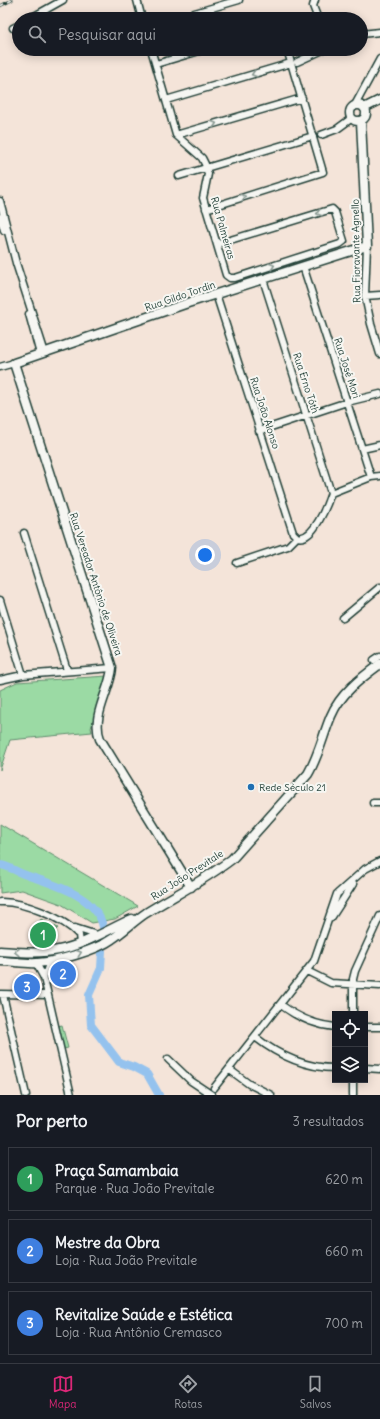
<!DOCTYPE html>
<html lang="pt">
<head>
<meta charset="utf-8">
<style>
  :root { --surface:#171b24; --page:#20242c; --text:#f1f3f6; --muted:#9ea1a6; --line:#363941; --accent:#db2777 }
  body { margin:0; font-family:Delius,sans-serif; background:var(--page); color:var(--text) }
  .controls { position:absolute; right:12px; bottom:12px; display:grid; overflow:hidden; border-radius:0px; box-shadow:0 2px 10px #0003 }
  .controls button { width:36px; height:36px; display:grid; place-items:center; padding:0; border:0; border-bottom:1px solid var(--line); background:var(--surface); color:var(--text); font:20px sans-serif }
  .you { position:absolute; left:205px; top:555px; width:14px; height:14px; margin:-10px; border:3px solid #fff; border-radius:50%; background:#1a73e8; box-shadow:0 0 0 6px #1a73e833 }
  .badge { display:grid; place-items:center; width:26px; height:26px; border-radius:50%; background:var(--accent); color:#fff; font-size:13px; font-weight:700 }
  .pin { position:absolute; translate:-50% -50%; border:2px solid #fff; box-shadow:0 1px 4px #0006 }
  .list { margin:0; padding:0; list-style:none }
  h2 { display:flex; justify-content:space-between; align-items:center; height:52px; margin:0; padding:0 16px; font-size:17px }
  h2 small { font-size:13px; font-weight:400; color:var(--muted) }
  .list li { display:grid; grid-template-columns:26px 1fr auto; gap:12px; align-items:center; box-sizing:border-box; height:64px; margin:0 8px 8px; padding:0 8px; border:1px solid var(--line); border-radius:0px }
  .list b { display:block; font-size:15px; white-space:nowrap }
  .list p { margin:0; font-size:13px; white-space:nowrap; color:var(--muted) }
  .list em { font-size:13px; font-style:normal; color:var(--muted) }
  .icon { flex:none; width:22px; height:22px; fill:none; stroke:currentColor; stroke-width:2; stroke-linecap:round; stroke-linejoin:round }
  .map { position:relative; flex:none; width:380px; height:1095px; overflow:hidden }
  .search { position:absolute; background:var(--surface); box-shadow:0 2px 10px #0003; left:12px; right:12px; top:12px; height:44px; display:flex; align-items:center; gap:10px; box-sizing:border-box; padding:0 14px; border-radius:22px; color:var(--muted); font-size:15px }
  .sheet { height:268px; background:var(--surface) }
  nav { display:flex; justify-content:space-around; align-items:center; box-sizing:border-box; height:56px; border-top:1px solid var(--line); background:var(--surface); font-size:11px; color:var(--muted) }
  nav a { display:grid; justify-items:center; gap:2px }
  nav .on { color:var(--accent) }
  .map>svg:first-child { display:block }
  .green { fill:#9bdaa4; stroke:#5d8c6c }
  .lines { fill:none; stroke-linecap:round; stroke-linejoin:round }
  .river { stroke:#94c2ee; stroke-width:8 }
  .minor-casing { stroke:#1f3d34; stroke-width:9 }
  .major-casing { stroke:#1f3d34; stroke-width:11 }
  .minor { stroke:#f6f6f2; stroke-width:6 }
  .major { stroke:#f6f6f2; stroke-width:8 }
  .rail-casing { stroke:#1f3d34; stroke-width:3 }
  .rail { stroke:#f6f6f2; stroke-width:1.5; stroke-dasharray:4.5; stroke-linecap:butt }
  .oneway { stroke:#8a9a93 }
  .poi-dot { fill:#1f6fb2; stroke:#f6f6f2; stroke-width:1.5 }
  .labels { text-anchor:middle; dominant-baseline:central; stroke-width:4; stroke-linejoin:round; paint-order:stroke }
  .street-label { font-size:10px; fill:#1f3d34; stroke:#f6f6f2 }
  .poi-label { font-size:10px; fill:#1f3d34; stroke:#f6f6f2; text-anchor:start }
</style>
</head>
<body>
<div class="map">
<svg width="380" height="1095" viewBox="0 0 380 1095">
  <rect width="100%" height="100%" fill="#f4e4d9"/>
  <filter id="ink" filterUnits="userSpaceOnUse"><feTurbulence type="fractalNoise" baseFrequency=".025" numOctaves="2"/><feDisplacementMap in="SourceGraphic" scale="8" xChannelSelector="R" yChannelSelector="G"/><feConvolveMatrix kernelMatrix="1 2 1 2 8 2 1 2 1" color-interpolation-filters="sRGB"/></filter>
  <g filter="url(#ink)">
    <path class="green" d="M 107,676 L 91,728 L 92,732 L 10,740 L 0,770 L 0,690 L 17,682 Z
      M 0,824 L 138,906 L 115,919 L 92,923 L 61,904 L 22,890 L 0,893 Z
      M 41,919 L 58,928 L 48,936 L 51,949 L 36,951 L 37,926 Z
      M 62,1025 L 68,1048 L 64,1049 L 58,1026 Z"/>
    <g class="lines">
      <path class="river" d="M 0,865 C 10,866 16,872 26,875 C 51,884 97,895 103,927
        M 102,951 L 101,968 L 89,995 L 91,1025 L 119,1062 L 134,1067 L 147,1074 L 159,1095"/>
      <g class="minor-casing">
        <path id="minor" d="M 137,0 L 142,19
          M 315,0 L 313,6 L 318,19
          M 29,19 L 63,0
          M 174,19 L 239,0
          M 13,28 L 19,25
          M 361,34 L 380,32
          M 151,49 L 176,135 L 202,158 L 205,164 L 208,174 L 203,198 L 226,275 L 230,278 L 235,278 L 340,244 L 344,241 L 335,212 L 332,209 L 217,244
          M 297,62 L 325,49
          M 156,64 L 206,49
          M 166,100 L 291,63
          M 354,107 L 380,59
          M 176,135 L 302,98
          M 321,135 L 337,129 L 352,118
          M 179,176 L 313,136
          M 0,201 L 16,263 L 45,353
          M 206,209 L 323,172 L 287,49
          M 0,217 L 4,230
          M 367,246 L 365,296 L 371,324 L 380,354
          M 303,266 L 371,477
          M 263,279 L 331,493
          M 216,294 L 293,533 L 297,537
          M 365,296 L 380,295
          M 29,314 L 40,354
          M 0,367 L 14,363
          M 259,431 L 347,402 L 380,394
          M 362,449 L 380,445
          M 24,533 L 67,670
          M 297,537 C 313,542 327,505 331,493 L 371,477 L 380,476
          M 237,563 L 288,546 L 297,537
          M 0,600 L 23,675
          M 343,618 L 380,587
          M 374,660 L 380,656
          M 0,680 L 23,675 L 112,668
          M 373,803 L 380,803
          M 0,902 C 22,901 64,918 79,935 L 80,943
          M 331,918 L 353,884
          M 75,928 L 97,935
          M 36,963 L 44,978 L 71,1095
          M 307,971 L 331,983 L 380,986
          M 44,978 L 50,961
          M 0,994 L 48,995
          M 3,995 L 26,1095
          M 281,1005 C 297,1017 315,1025 335,1027
          M 353,1014 L 353,979 L 355,971 L 380,916
          M 365,1027 L 380,1027
          M 255,1037 C 278,1055 306,1068 335,1068
          M 168,1059 L 191,1081 L 212,1095
          M 365,1068 L 380,1069
          M 230,1070 L 249,1084 L 271,1095
          M 353,1080 L 353,1095
          M 214,1088 L 314,961 L 337,894 L 365,869 L 380,861"/>
      </g>
      <g class="major-casing">
        <path id="major" d="M350 113a8 8 0 1 1 16 0a8 8 0 1 1-16 0Z
          M 364,108 L 380,100
          M 191,887 L 100,739 C 91,716 110,691 112,668 L 14,363 L 188,303 L 367,246 L 361,121
          M 0,951 C 19,952 39,954 59,950 C 84,945 109,929 132,919
          M 0,961 C 12,961 25,964 37,963 C 56,962 97,950 112,939 C 124,931 134,921 146,913 C 175,895 205,880 232,859 L 308,774 C 319,755 323,735 331,716 C 340,694 361,678 380,664"/>
      </g>
      <use href="#minor" class="minor"/>
      <use href="#major" class="major"/>
      <g class="rail-casing">
        <path id="rail" d="M 0,6 L 12,0"/>
      </g>
      <use href="#rail" class="rail"/>
    </g>
    <defs><path id="oneway-chevron" d="M-2-3.5L2.5 0L-2 3.5" fill="none" stroke-width="1.6" stroke-linecap="round" stroke-linejoin="round"/></defs>
    <g class="oneway">
      <use href="#oneway-chevron" transform="translate(254 74) rotate(164)"/>
      <use href="#oneway-chevron" transform="translate(214 124) rotate(-16)"/>
      <use href="#oneway-chevron" transform="translate(243 197) rotate(-17)"/>
      <use href="#oneway-chevron" transform="translate(319 213) rotate(163)"/>
      <use href="#oneway-chevron" transform="translate(272 266) rotate(-18)"/>
      <use href="#oneway-chevron" transform="translate(17 952) rotate(-178)"/>
      <use href="#oneway-chevron" transform="translate(79 953) rotate(-19)"/>
    </g>
  </g>
  <circle class="poi-dot" cx="251" cy="787" r="4"/>
  <g class="labels">
    <g class="street-label">
      <text transform="translate(223 228) rotate(74)">Rua Palmeiras</text>
      <text transform="translate(356 251) rotate(-91)">Rua Fioravante Agnello</text>
      <text transform="translate(180 296) rotate(-19)">Rua Gildo Tordin</text>
      <text transform="translate(347 368) rotate(72)">Rua José Mori</text>
      <text transform="translate(306 383) rotate(72)">Rua Erno Tóth</text>
      <text transform="translate(265 413) rotate(72)">Rua João Alonso</text>
      <text transform="translate(96 584) rotate(72)">Rua Vereador Antônio de Oliveira</text>
      <text transform="translate(187 875) rotate(-33)">Rua João Previtale</text>
    </g>
    <g class="poi-label">
      <text x="259" y="787">Rede Século 21</text>
    </g>
  </g>
</svg>
<div class="controls">
<button><svg class="icon" aria-label="locate" viewBox="0 0 24 24"><circle cx="12" cy="12" r="6"/><path d="M12 2v4M12 18v4M2 12h4M18 12h4"/></svg></button>
<button><svg class="icon" aria-label="layers" viewBox="0 0 24 24"><path d="M12 4l9 5-9 5-9-5zM3 14l9 5 9-5"/></svg></button>
</div>
<div class="you"></div>
<div class="pin badge" style="left:43px;top:935px;background:#2e9e5b">1</div>
<div class="pin badge" style="left:63px;top:974px;background:#3f7fe0">2</div>
<div class="pin badge" style="left:27px;top:987px;background:#3f7fe0">3</div>
<div class="search"><svg class="icon" aria-label="search" viewBox="0 0 24 24"><circle cx="10" cy="10" r="6"/><path d="M15 15l6 6"/></svg>Pesquisar aqui</div>
</div>
<section class="sheet">
<h2>Por perto<small>3 resultados</small></h2>
<ul class="list">
<li><span class="badge" style="background:#2e9e5b">1</span><div><b>Praça Samambaia</b><p>Parque · Rua João Previtale</p></div><em>620 m</em></li>
<li><span class="badge" style="background:#3f7fe0">2</span><div><b>Mestre da Obra</b><p>Loja · Rua João Previtale</p></div><em>660 m</em></li>
<li><span class="badge" style="background:#3f7fe0">3</span><div><b>Revitalize Saúde e Estética</b><p>Loja · Rua Antônio Cremasco</p></div><em>700 m</em></li>
</ul>
</section>
<nav>
<a class="on"><svg class="icon" aria-label="map" viewBox="0 0 24 24"><path d="M3 6l6-2 6 2 6-2v14l-6 2-6-2-6 2zM9 4v14M15 6v14"/></svg>Mapa</a>
<a><svg class="icon" aria-label="directions" viewBox="0 0 24 24"><path d="M12 3l9 9-9 9-9-9zM9 14v-3h6M13 9l2 2-2 2"/></svg>Rotas</a>
<a><svg class="icon" aria-label="saved" viewBox="0 0 24 24"><path d="M7 4h10v16l-5-4-5 4z"/></svg>Salvos</a>
</nav>
</body>
</html>
